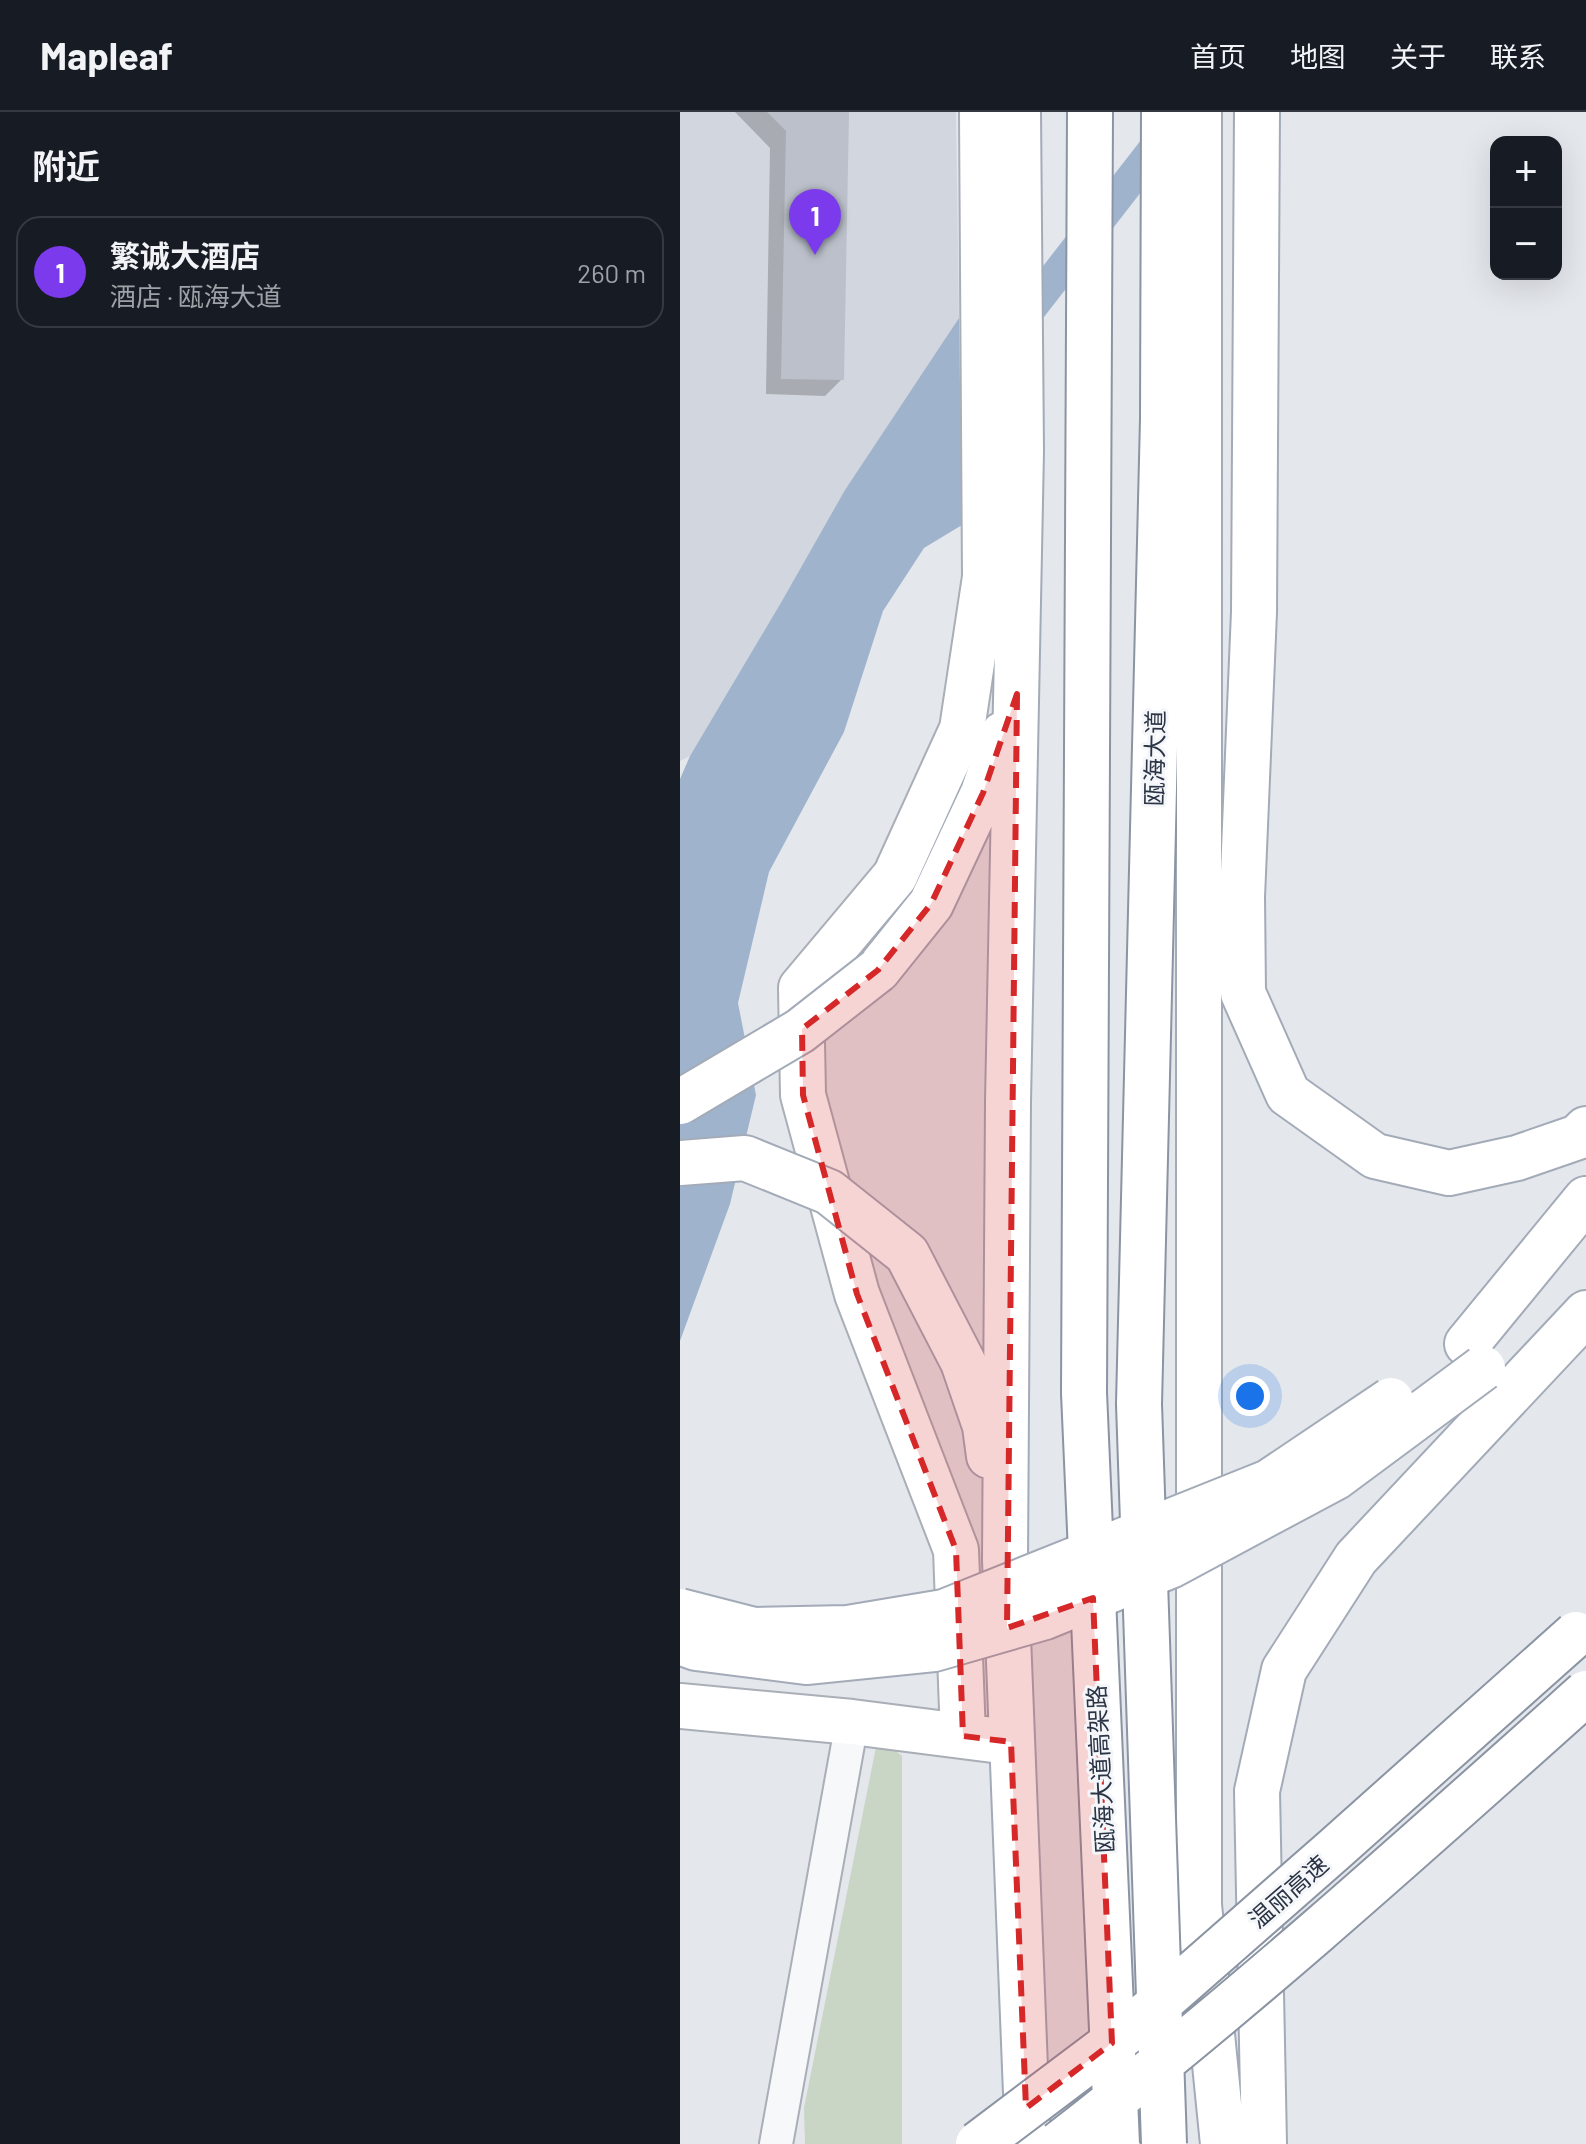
<!DOCTYPE html>
<html lang="zh">
<head>
<meta charset="utf-8">
<style>
  :root { --surface:#171b24; --page:#20242c; --text:#f1f3f6; --muted:#9ea1a6; --line:#363941; --accent:#7c3aed }
  body { margin:0; font-family:Barlow,"Noto Sans SC",sans-serif; background:var(--page); color:var(--text) }
  .controls { position:absolute; right:24px; top:24px; display:grid; overflow:hidden; border-radius:16px; box-shadow:0 8px 32px #0002 }
  .controls button { width:72px; height:72px; display:grid; place-items:center; padding:0; border:0; border-bottom:2px solid var(--line); background:var(--surface); color:var(--text); font:40px sans-serif }
  .you { position:absolute; left:570px; top:1284px; width:28px; height:28px; margin:-20px; border:6px solid #fff; border-radius:50%; background:#1a73e8; box-shadow:0 0 0 12px #1a73e833 }
  .badge { display:grid; place-items:center; width:52px; height:52px; border-radius:50%; background:var(--accent); color:#fff; font-size:26px; font-weight:700 }
  .pin { position:absolute; translate:-50% -66px; filter:drop-shadow(0 2px 4px #0008) }
  .pin::after { content:''; position:absolute; top:42px; width:28px; height:24px; background:inherit; clip-path:polygon(0 0,100% 0,50% 100%) }
  .list { margin:0; padding:0; list-style:none }
  h2 { display:flex; justify-content:space-between; align-items:center; height:104px; margin:0; padding:0 32px; font-size:34px }
  h2 small { font-size:26px; font-weight:400; color:var(--muted) }
  .list li { display:grid; grid-template-columns:52px 1fr auto; gap:24px; align-items:center; box-sizing:border-box; height:112px; margin:0 16px 16px; padding:0 16px; border:2px solid var(--line); border-radius:24px }
  .list b { display:block; font-size:30px; white-space:nowrap }
  .list p { margin:0; font-size:26px; white-space:nowrap; color:var(--muted) }
  .list em { font-size:26px; font-style:normal; color:var(--muted) }
  .map { position:relative; flex:none; width:906px; height:2032px; overflow:hidden }
  header { display:flex; align-items:center; gap:48px; box-sizing:border-box; height:112px; padding:0 40px; background:var(--surface); border-bottom:2px solid var(--line) }
  header strong { font-size:38px }
  nav { display:flex; gap:44px; margin-inline-start:auto; font-size:28px }
  main { display:flex }
  aside { flex:1; background:var(--surface) }
  .map>svg:first-child { display:block }
  .built { fill:#d2d6de }
  .green { fill:#c9d6c5 }
  .water { fill:#9fb4cc }
  .shadow { fill:#0003 }
  .lines { fill:none; stroke-linecap:round; stroke-linejoin:round }
  .canal { stroke:#9fb4cc; stroke-width:32 }
  .building { fill:#bbc0ca }
  .street-casing { stroke:#a9aeb7; stroke-width:36 }
  .secondary-casing { stroke:#a9aeb7; stroke-width:48 }
  .primary-casing { stroke:#a3abb8; stroke-width:48 }
  .highway-casing { stroke:#8b94a3; stroke-width:48 }
  .street { stroke:#f7f8fa; stroke-width:32 }
  .secondary { stroke:#fff; stroke-width:44 }
  .primary { stroke:#fff; stroke-width:44 }
  .highway { stroke:#fff; stroke-width:44 }
  .primary-bridge-casing { stroke:#a3abb8; stroke-width:48; stroke-linecap:butt }
  .highway-bridge-casing { stroke:#8b94a3; stroke-width:48; stroke-linecap:butt }
  .primary-bridge { stroke:#fff; stroke-width:44 }
  .highway-bridge { stroke:#fff; stroke-width:44 }
  .marked { fill:#d62828; fill-opacity:0.2; stroke:#d62828; stroke-width:6; stroke-dasharray:16 10; stroke-linejoin:round }
  .labels { text-anchor:middle; dominant-baseline:central; stroke-width:6; stroke-linejoin:round; paint-order:stroke }
  .street-label { font-size:24px; fill:#2b3445; stroke:#f4f6f9 }
</style>
</head>
<body>
<header>
<strong>Mapleaf</strong>
<nav><a>首页</a><a>地图</a><a>关于</a><a>联系</a></nav>
</header>
<main>
<aside>
<h2>附近<small></small></h2>
<ul class="list">
<li><span class="badge">1</span><div><b>繁诚大酒店</b><p>酒店 · 瓯海大道</p></div><em>260 m</em></li>
</ul>
</aside>
<div class="map">
<svg width="906" height="2032" viewBox="0 0 906 2032">
  <rect width="100%" height="100%" fill="#e4e7ec"/>
  <path class="built" d="M 0,0 L 276,0 L 279,206 L 10,644 L 0,649 Z"/>
  <path class="green" d="M 198,1625 L 222,1644 L 222,2032 L 125,2032 L 124,1996 Z"/>
  <path class="water" d="M 279,206 L 282,413 L 244,436 L 203,499 L 164,620 L 89,760 L 58,891 L 76,983 L 50,1092 L 0,1229 L 0,667 L 10,644 L 102,489 L 165,378 Z"/>
  <path class="shadow" d="M 55,0 L 167,0 L 162,267 L 145,284 L 86,282 L 90,36 Z"/>
  <g class="lines">
    <path class="canal" d="M 336,215 L 489,18"/>
  </g>
  <path class="building" d="M 87,0 L 169,0 L 164,268 L 101,267 L 106,19 Z"/>
  <g class="lines">
    <g class="street-casing">
      <path id="street" d="M 96,2032 L 172,1610"/>
    </g>
    <g class="secondary-casing">
      <path id="secondary" d="M 0,1594 L 172,1610 L 313,1628
        M 283,1624 L 276,1438 L 177,1182 L 123,983 L 121,876 L 215,764 L 282,617 L 305,465 L 302,0"/>
    </g>
    <g class="primary-casing">
      <path id="primary" d="M 338,0 L 341,339 L 328,990 L 325,1448 L 348,2032
        M 519,0 L 519,1793 L 543,2032
        M 577,0 L 574,500 L 562,785 L 563,881 L 608,982 L 695,1044 L 769,1061 L 837,1046 L 898,1025 L 906,1017
        M 198,858 L 251,792 L 303,681 L 323,622
        M 787,1232 L 906,1087
        M 283,1250 L 305,1314 L 309,1344
        M 584,2032 L 577,1679 L 604,1558 L 676,1446 L 906,1201"/>
    </g>
    <g class="highway-casing">
      <path id="highway" d="M 404,1281 L 410,0
        M 459,1292 L 483,307 L 484,0"/>
    </g>
    <use href="#street" class="street"/>
    <use href="#secondary" class="secondary"/>
    <use href="#primary" class="primary"/>
    <use href="#highway" class="highway"/>
    <g class="primary-bridge-casing">
      <path id="primary-bridge" d="M 0,990 L 120,919 L 198,858
        M 0,1051 L 65,1046 L 149,1080 L 227,1142 L 283,1250
        M 0,1499 L 74,1518 L 168,1516 L 264,1500 L 589,1370 L 711,1288
        M 0,1530 L 16,1536 L 126,1550 L 254,1537 L 365,1505 L 490,1454 L 656,1365 L 803,1256"/>
    </g>
    <g class="highway-bridge-casing">
      <path id="highway-bridge" d="M 404,1281 L 437,2032
        M 459,1292 L 484,2032
        M 298,2032 L 444,1922 L 655,1737 L 896,1522
        M 379,2032 C 562,1890 734,1735 906,1581"/>
    </g>
    <use href="#primary-bridge" class="primary-bridge"/>
    <use href="#highway-bridge" class="highway-bridge"/>
  </g>
  <path class="marked" d="M 337,582 L 327,1516 L 413,1486 L 432,1931 L 346,1996 L 331,1630 L 283,1624 L 276,1438 L 177,1182 L 123,983 L 122,917 L 198,858 L 251,792 L 303,681 Z"/>
  <g class="labels">
    <g class="street-label">
      <text transform="translate(474 646) rotate(-89)">瓯海大道</text>
      <text transform="translate(420 1657) rotate(-93)">瓯海大道高架路</text>
      <text transform="translate(608 1779) rotate(-41)">温丽高速</text>
    </g>
  </g>
</svg>
<div class="controls">
<button>+</button>
<button>−</button>
</div>
<div class="you"></div>
<div class="pin badge" style="left:135px;top:143px">1</div>
</div>
</main>
</body>
</html>
